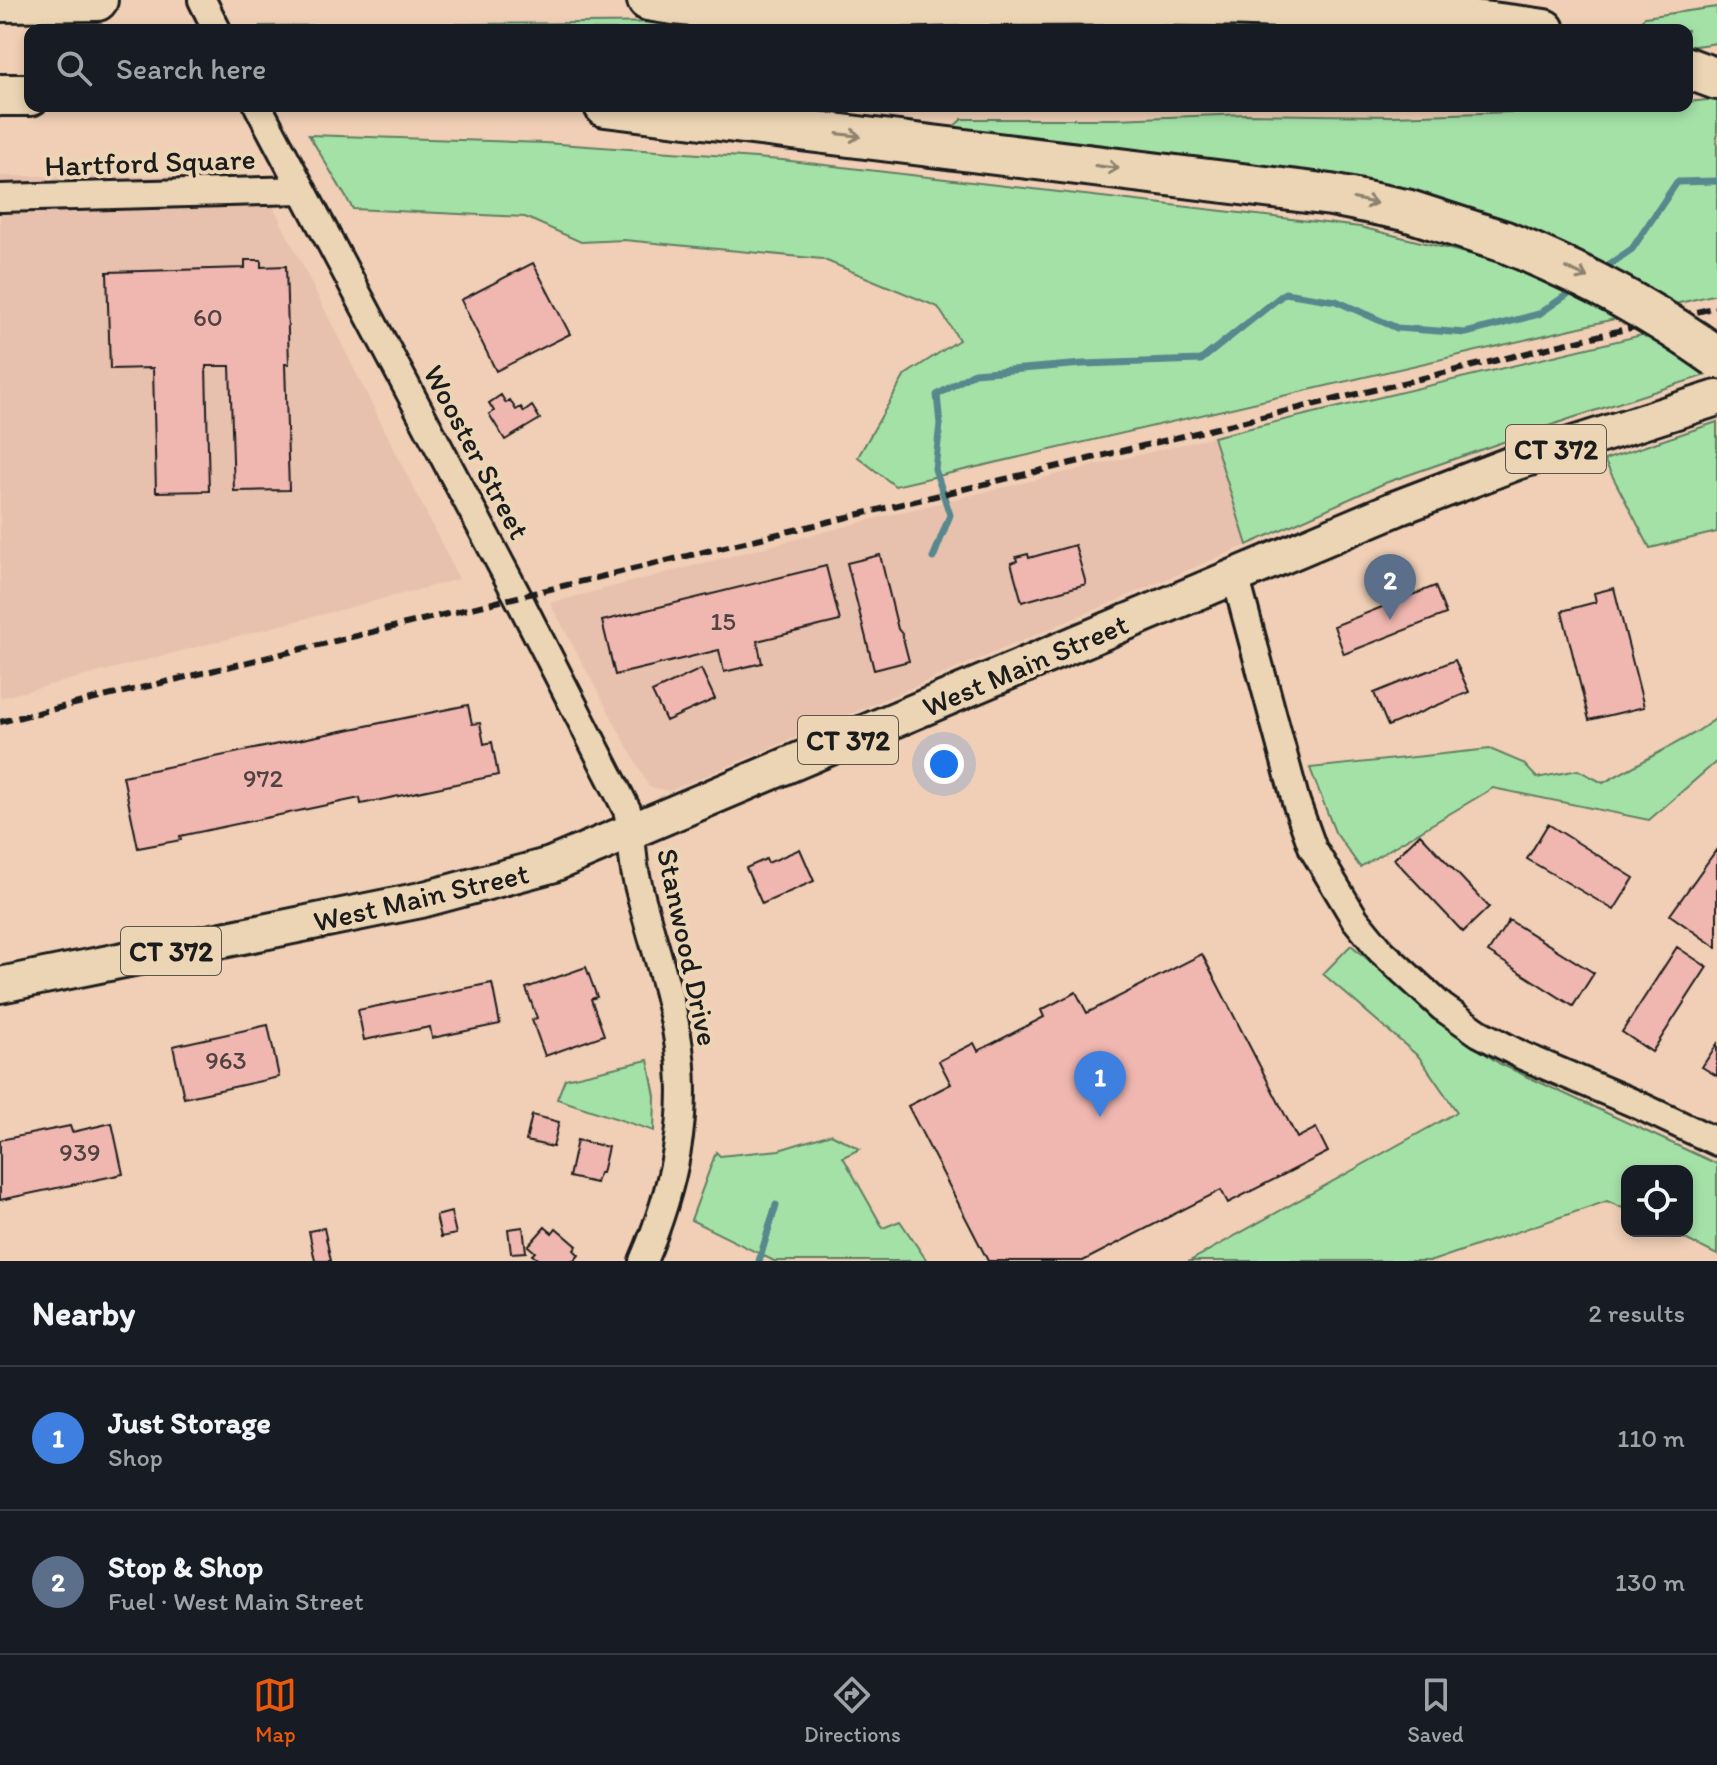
<!DOCTYPE html>
<html lang="en">
<head>
<meta charset="utf-8">
<style>
  :root { --surface:#171b24; --page:#242831; --text:#f1f3f6; --muted:#9ea1a6; --line:#363941; --accent:#ea580c }
  body { margin:0; font-family:Itim,sans-serif; background:var(--page); color:var(--text) }
  .controls { position:absolute; right:24px; bottom:24px; display:grid; overflow:hidden; border-radius:16px; box-shadow:0 4px 12px #0003 }
  .controls button { width:72px; height:72px; display:grid; place-items:center; padding:0; border:0; border-bottom:2px solid var(--line); background:var(--surface); color:var(--text); font:40px sans-serif }
  .you { position:absolute; left:944px; top:764px; width:28px; height:28px; margin:-20px; border:6px solid #fff; border-radius:50%; background:#1a73e8; box-shadow:0 0 0 12px #1a73e833 }
  .badge { display:grid; place-items:center; width:52px; height:52px; border-radius:50%; background:var(--accent); color:#fff; font-size:26px; font-weight:700 }
  .pin { position:absolute; translate:-50% -66px; filter:drop-shadow(0 2px 4px #0008) }
  .pin::after { content:''; position:absolute; top:42px; width:28px; height:24px; background:inherit; clip-path:polygon(0 0,100% 0,50% 100%) }
  .list { margin:0; padding:0; list-style:none }
  h2 { display:flex; justify-content:space-between; align-items:center; height:104px; margin:0; padding:0 32px; font-size:34px }
  h2 small { font-size:26px; font-weight:400; color:var(--muted) }
  .list li { display:grid; grid-template-columns:52px 1fr auto; gap:24px; align-items:center; box-sizing:border-box; height:144px; padding:0 32px; border-top:2px solid var(--line) }
  .list b { display:block; font-size:30px; white-space:nowrap }
  .list p { margin:0; font-size:26px; white-space:nowrap; color:var(--muted) }
  .list em { font-size:26px; font-style:normal; color:var(--muted) }
  .icon { flex:none; width:44px; height:44px; fill:none; stroke:currentColor; stroke-width:2; stroke-linecap:round; stroke-linejoin:round }
  .map { position:relative; flex:none; width:1717px; height:1261px; overflow:hidden }
  .search { position:absolute; background:var(--surface); box-shadow:0 4px 12px #0003; left:24px; right:24px; top:24px; height:88px; display:flex; align-items:center; gap:20px; box-sizing:border-box; padding:0 28px; border-radius:16px; color:var(--muted); font-size:30px }
  .sheet { height:392px; background:var(--surface) }
  nav { display:flex; justify-content:space-around; align-items:center; box-sizing:border-box; height:112px; border-top:2px solid var(--line); background:var(--surface); font-size:22px; color:var(--muted) }
  nav a { display:grid; justify-items:center; gap:4px }
  nav .on { color:var(--accent) }
  .map>svg:first-child { display:block }
  .built { fill:#e8c1ae }
  .green { fill:#a4e1a7; stroke:#607e62; stroke-width:2 }
  .lines { fill:none; stroke-linecap:round; stroke-linejoin:round }
  .stream { stroke:#57888d; stroke-width:7 }
  .building { fill:#f0b7b0; stroke:#1c1c1c; stroke-width:2 }
  .minor-casing { stroke:#1c1c1c; stroke-width:32 }
  .major-casing { stroke:#1c1c1c; stroke-width:40 }
  .highway-casing { stroke:#1c1c1c; stroke-width:46 }
  .minor { stroke:#ebd5b4; stroke-width:26 }
  .major { stroke:#ebd5b4; stroke-width:34 }
  .highway { stroke:#ebd5b4; stroke-width:40 }
  .rail { stroke:#1c1c1c; stroke-width:6; stroke-dasharray:12 6; stroke-linecap:butt }
  .highway-bridge-casing { stroke:#1c1c1c; stroke-width:46; stroke-linecap:butt }
  .highway-bridge { stroke:#ebd5b4; stroke-width:40 }
  .oneway { stroke:#8e8270 }
  .labels { text-anchor:middle; dominant-baseline:central; stroke-width:8; stroke-linejoin:round; paint-order:stroke }
  .number-label { font-size:26px; fill:#514341 }
  .shield { fill:#ebd5b4; stroke:#5a544a; stroke-width:2 }
  .shield-label { font-size:28px; font-weight:bold; fill:#1c1c1c }
  .street-label { font-size:30px; fill:#1c1c1c; stroke:#ebd5b4 }
</style>
</head>
<body>
<div class="map">
<svg width="1717" height="1261" viewBox="0 0 1717 1261">
  <rect width="100%" height="100%" fill="#f0cfb6"/>
  <filter id="ink" filterUnits="userSpaceOnUse"><feTurbulence type="fractalNoise" baseFrequency=".0125" numOctaves="2"/><feDisplacementMap in="SourceGraphic" scale="16" xChannelSelector="R" yChannelSelector="G"/><feConvolveMatrix kernelMatrix="1 2 1 2 8 2 1 2 1" color-interpolation-filters="sRGB"/></filter>
  <g filter="url(#ink)">
    <path class="built" d="M 0,176 L 258,176 L 459,579 L 0,698 Z
      M 1213,437 L 1247,545 L 670,791 L 649,787 L 550,603 L 889,515 Z"/>
    <path class="green" d="M 1717,7 L 1717,43 L 1687,47 L 1687,30 L 1629,30 L 1645,17 Z
      M 1227,17 L 1448,30 L 262,30 L 260,26 Z
      M 1717,99 L 1717,294 L 1667,306 L 1597,267 L 996,142 L 952,128 L 962,119 L 1115,119 L 1246,114 L 1391,116 L 1687,106 L 1687,102 Z
      M 309,135 L 545,143 L 782,160 L 1360,227 L 1498,261 L 1619,318 L 895,486 L 858,457 L 905,375 L 959,340 L 938,307 L 822,259 L 624,240 L 581,242 L 525,217 L 353,209 Z
      M 1646,334 L 1706,375 L 1572,418 L 1385,483 L 1247,545 L 1213,437 Z
      M 1717,422 L 1717,532 L 1650,548 L 1604,460 Z
      M 1717,718 L 1717,761 L 1649,820 L 1493,788 L 1360,867 L 1335,832 L 1310,768 L 1490,749 L 1523,763 L 1537,778 L 1578,770 L 1603,783 L 1695,733 Z
      M 1351,945 L 1448,1028 L 1500,1064 L 1717,1164 L 1717,1255 L 1669,1231 L 1687,1231 L 1687,1171 L 1627,1171 L 1627,1210 L 1607,1201 L 1432,1261 L 1190,1261 L 1457,1112 L 1419,1057 L 1323,974 Z
      M 648,1060 L 655,1096 L 654,1131 L 557,1099 L 565,1079 Z
      M 831,1134 L 860,1149 L 843,1157 L 883,1228 L 900,1221 L 927,1261 L 774,1261 L 691,1220 L 716,1152 L 720,1156 L 779,1150 Z"/>
    <g class="lines">
      <path class="stream" d="M 1601,270 L 1632,249 L 1677,182 L 1717,181
        M 933,558 L 950,515 L 935,469 L 940,424 L 937,395 L 974,373 L 1083,364 L 1201,360 L 1285,293 L 1336,301 L 1397,328 L 1466,333 L 1539,314 L 1575,289
        M 759,1261 L 776,1205"/>
    </g>
    <path class="building" d="M 245,260 L 261,260 L 261,267 L 286,266 L 289,364 L 285,364 L 289,490 L 234,491 L 230,366 L 206,366 L 209,491 L 156,492 L 153,368 L 110,369 L 107,272 L 245,268 Z
      M 533,263 L 570,334 L 496,371 L 461,300 Z
      M 501,395 L 506,403 L 510,400 L 516,410 L 521,407 L 524,412 L 532,406 L 540,419 L 505,440 L 489,414 L 494,411 L 489,403 Z
      M 1075,545 L 1086,584 L 1022,602 L 1011,563 L 1017,561 L 1016,557 L 1028,554 L 1029,558 Z
      M 880,555 L 898,629 L 902,634 L 909,661 L 874,670 L 847,563 Z
      M 826,566 L 840,621 L 757,641 L 762,663 L 724,672 L 719,650 L 615,675 L 602,621 Z
      M 1435,586 L 1446,614 L 1344,654 L 1334,626 Z
      M 1614,588 L 1644,707 L 1589,720 L 1562,611 L 1596,602 L 1594,593 Z
      M 1455,660 L 1469,692 L 1388,726 L 1374,693 Z
      M 701,669 L 715,699 L 666,721 L 652,692 Z
      M 468,705 L 472,724 L 480,723 L 484,744 L 492,742 L 498,775 L 361,804 L 360,798 L 180,836 L 181,840 L 138,848 L 123,776 Z
      M 1548,824 L 1634,878 L 1614,910 L 1527,859 Z
      M 1420,834 L 1489,907 L 1463,932 L 1394,859 Z
      M 800,849 L 814,881 L 762,904 L 746,868 L 766,859 L 768,863 Z
      M 1717,849 L 1717,948 L 1670,915 Z
      M 1509,920 L 1594,973 L 1573,1006 L 1488,952 Z
      M 1677,947 L 1707,967 L 1652,1052 L 1622,1032 Z
      M 1202,954 L 1297,1138 L 1316,1128 L 1328,1152 L 1228,1203 L 1221,1190 L 1083,1261 L 988,1261 L 908,1106 L 951,1084 L 939,1061 L 974,1043 L 978,1051 L 1044,1017 L 1041,1010 L 1076,992 L 1087,1013 Z
      M 586,967 L 597,997 L 591,999 L 604,1035 L 545,1056 L 532,1020 L 537,1018 L 526,988 Z
      M 492,983 L 500,1024 L 432,1038 L 430,1027 L 364,1040 L 358,1010 Z
      M 268,1025 L 279,1077 L 184,1098 L 173,1046 Z
      M 1717,1044 L 1717,1076 L 1702,1067 Z
      M 532,1115 L 559,1122 L 553,1147 L 526,1141 Z
      M 112,1123 L 123,1174 L 0,1200 L 0,1140 L 70,1126 L 72,1132 Z
      M 577,1140 L 608,1147 L 602,1173 L 599,1173 L 596,1183 L 569,1177 Z
      M 451,1212 L 456,1234 L 441,1237 L 436,1216 Z
      M 523,1227 L 526,1252 L 511,1253 L 508,1229 Z
      M 545,1227 L 552,1233 L 556,1228 L 577,1246 L 574,1250 L 579,1255 L 574,1261 L 540,1261 L 532,1255 L 535,1252 L 528,1246 Z
      M 324,1228 L 331,1261 L 315,1261 L 309,1231 Z"/>
    <g class="lines">
      <g class="minor-casing">
        <path id="minor" d="M 202,0 L 217,30
          M 258,106 L 518,597 L 627,810 C 633,832 631,854 636,876 C 648,930 668,981 677,1035 C 691,1114 674,1189 643,1261
          M 0,198 L 302,190
          M 1235,575 L 1296,802 L 1313,849 L 1355,919 L 1381,951 L 1442,1007 L 1479,1033 L 1523,1056 L 1636,1104 L 1717,1142"/>
      </g>
      <g class="major-casing">
        <path id="major" d="M 0,985 L 421,900 L 551,865 L 1397,508 L 1517,462 L 1717,398"/>
      </g>
      <g class="highway-casing">
        <path id="highway" d="M 648,0 C 739,16 835,8 927,6 C 1133,3 1340,0 1544,30
          M 0,1 L 97,0
          M 1687,68 L 1717,79
          M 0,95 L 30,95
          M 605,106 L 1331,195 L 1406,210 L 1505,242"/>
      </g>
      <use href="#minor" class="minor"/>
      <use href="#major" class="major"/>
      <use href="#highway" class="highway"/>
      <path class="rail" d="M 0,722 L 1717,307"/>
      <g class="highway-bridge-casing">
        <path id="highway-bridge" d="M 1505,242 C 1580,272 1651,310 1717,357"/>
      </g>
      <use href="#highway-bridge" class="highway-bridge"/>
    </g>
    <defs><path id="oneway-shaft" d="M-6 0H5M1.5-3L5.5 0L1.5 3" fill="none" stroke-width="1.6" stroke-linecap="round" stroke-linejoin="round" transform="scale(2)"/></defs>
    <g class="oneway">
      <use href="#oneway-shaft" transform="translate(849 135) rotate(7)"/>
      <use href="#oneway-shaft" transform="translate(1107 167) rotate(7)"/>
      <use href="#oneway-shaft" transform="translate(1365 201) rotate(12)"/>
      <use href="#oneway-shaft" transform="translate(1577 273) rotate(26)"/>
    </g>
  </g>
  <g class="labels">
    <g class="number-label">
      <text x="208" y="317">60</text>
      <text x="723" y="621">15</text>
      <text x="263" y="778">972</text>
      <text x="226" y="1060">963</text>
      <text x="80" y="1152">939</text>
    </g>
    <g class="shield">
      <rect x="1506" y="425" width="100" height="48" rx="6"/>
      <rect x="798" y="716" width="100" height="48" rx="6"/>
      <rect x="121" y="927" width="100" height="48" rx="6"/>
    </g>
    <g class="shield-label">
      <text x="1556" y="449">CT 372</text>
      <text x="848" y="740">CT 372</text>
      <text x="171" y="951">CT 372</text>
    </g>
    <g class="street-label">
      <text transform="translate(150 162) rotate(-2)">Hartford Square</text>
      <text transform="translate(477 452) rotate(62)">Wooster Street</text>
      <text transform="translate(1025 665) rotate(-23)">West Main Street</text>
      <text transform="translate(421 897) rotate(-13)">West Main Street</text>
      <text transform="translate(688 947) rotate(78)">Stanwood Drive</text>
    </g>
  </g>
</svg>
<div class="controls">
<button><svg class="icon" aria-label="locate" viewBox="0 0 24 24"><circle cx="12" cy="12" r="6"/><path d="M12 2v4M12 18v4M2 12h4M18 12h4"/></svg></button>
</div>
<div class="you"></div>
<div class="pin badge" style="left:1100px;top:1117px;background:#3f7fe0">1</div>
<div class="pin badge" style="left:1390px;top:620px;background:#5c6f8a">2</div>
<div class="search"><svg class="icon" aria-label="search" viewBox="0 0 24 24"><circle cx="10" cy="10" r="6"/><path d="M15 15l6 6"/></svg>Search here</div>
</div>
<section class="sheet">
<h2>Nearby<small>2 results</small></h2>
<ul class="list">
<li><span class="badge" style="background:#3f7fe0">1</span><div><b>Just Storage</b><p>Shop</p></div><em>110 m</em></li>
<li><span class="badge" style="background:#5c6f8a">2</span><div><b>Stop &amp; Shop</b><p>Fuel · West Main Street</p></div><em>130 m</em></li>
</ul>
</section>
<nav>
<a class="on"><svg class="icon" aria-label="map" viewBox="0 0 24 24"><path d="M3 6l6-2 6 2 6-2v14l-6 2-6-2-6 2zM9 4v14M15 6v14"/></svg>Map</a>
<a><svg class="icon" aria-label="directions" viewBox="0 0 24 24"><path d="M12 3l9 9-9 9-9-9zM9 14v-3h6M13 9l2 2-2 2"/></svg>Directions</a>
<a><svg class="icon" aria-label="saved" viewBox="0 0 24 24"><path d="M7 4h10v16l-5-4-5 4z"/></svg>Saved</a>
</nav>
</body>
</html>
